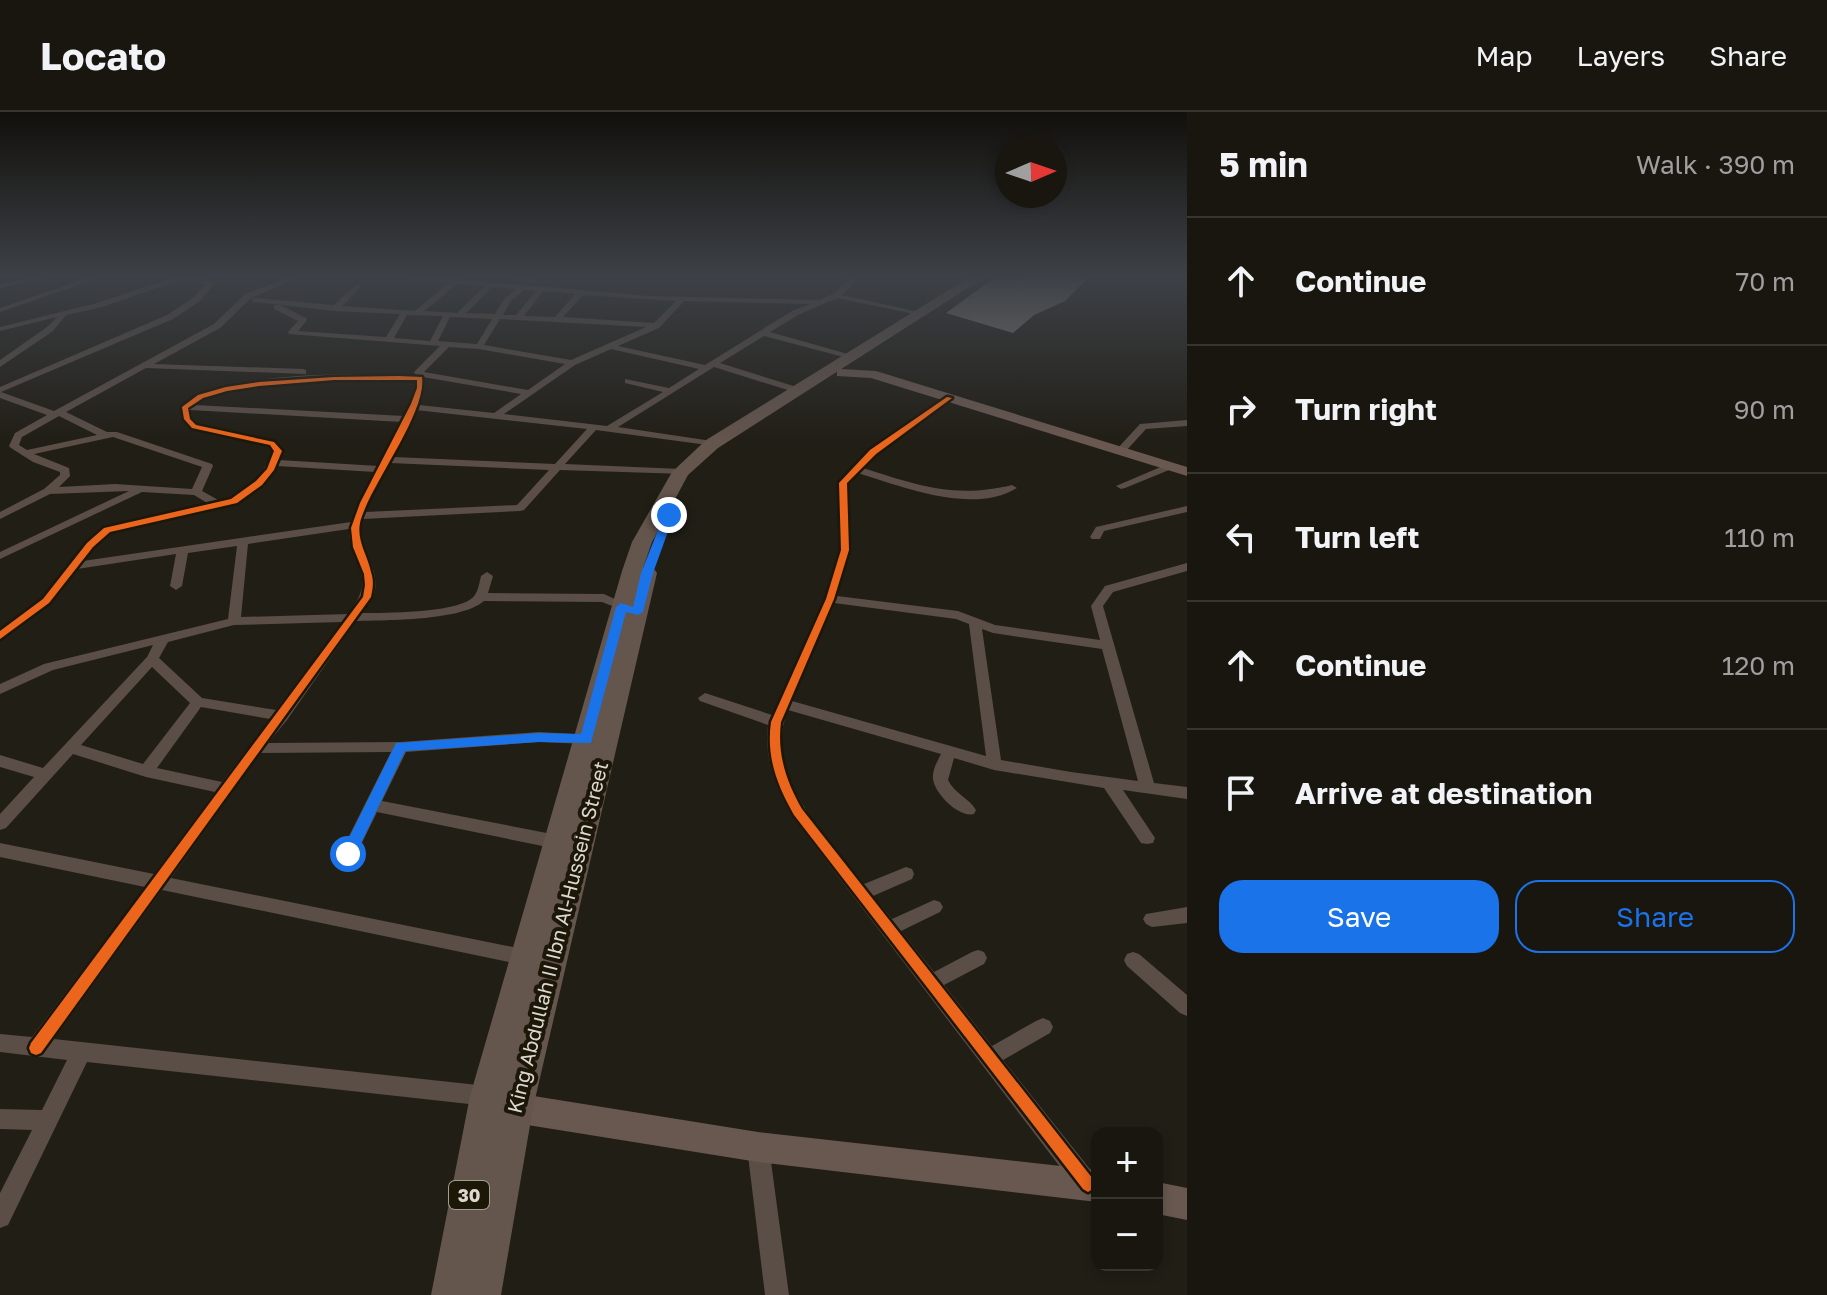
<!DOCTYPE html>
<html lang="en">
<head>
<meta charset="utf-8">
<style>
  :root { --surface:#191610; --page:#221f19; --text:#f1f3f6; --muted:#9f9f9f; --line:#373530; --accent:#1a73e8 }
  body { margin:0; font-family:"Golos Text",sans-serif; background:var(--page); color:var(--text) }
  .controls { position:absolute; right:24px; bottom:24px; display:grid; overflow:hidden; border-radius:16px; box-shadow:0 4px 12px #0003 }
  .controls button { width:72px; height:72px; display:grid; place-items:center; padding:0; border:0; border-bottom:2px solid var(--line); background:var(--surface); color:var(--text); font:40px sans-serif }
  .compass { position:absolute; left:995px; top:24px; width:72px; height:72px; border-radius:50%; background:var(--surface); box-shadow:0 4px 12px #0003; rotate:88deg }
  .stop { position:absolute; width:24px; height:24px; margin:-18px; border:6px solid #1a73e8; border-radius:50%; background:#fff }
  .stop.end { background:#1a73e8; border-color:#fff; box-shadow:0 2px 8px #0008 }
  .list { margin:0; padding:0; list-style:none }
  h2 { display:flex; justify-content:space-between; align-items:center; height:104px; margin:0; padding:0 32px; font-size:34px }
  h2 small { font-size:26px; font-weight:400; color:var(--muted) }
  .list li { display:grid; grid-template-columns:52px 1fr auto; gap:24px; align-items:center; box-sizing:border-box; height:128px; padding:0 32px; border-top:2px solid var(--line) }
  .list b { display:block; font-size:30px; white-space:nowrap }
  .list em { font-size:26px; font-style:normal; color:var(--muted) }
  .actions { display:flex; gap:16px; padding:24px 32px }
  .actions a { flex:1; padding:18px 0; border:2px solid var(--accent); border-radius:24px; text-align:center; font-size:28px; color:var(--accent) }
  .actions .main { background:var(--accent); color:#fff }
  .icon { flex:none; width:44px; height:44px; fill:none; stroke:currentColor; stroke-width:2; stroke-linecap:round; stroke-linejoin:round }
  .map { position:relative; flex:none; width:1187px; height:1183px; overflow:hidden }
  header { display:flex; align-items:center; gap:48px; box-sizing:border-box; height:112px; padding:0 40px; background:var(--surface); border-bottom:2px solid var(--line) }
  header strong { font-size:38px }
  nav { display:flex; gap:44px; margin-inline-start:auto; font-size:28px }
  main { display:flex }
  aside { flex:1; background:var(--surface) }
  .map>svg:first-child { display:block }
  .building { fill:#7d7a73 }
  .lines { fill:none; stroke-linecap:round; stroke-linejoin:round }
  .street { fill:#5a4e47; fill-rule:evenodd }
  .secondary { fill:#685850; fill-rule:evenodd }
  .primary { fill:#64554d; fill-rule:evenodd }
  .cycleway-casing { stroke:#1d1708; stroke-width:5 }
  .cycleway { fill:#eb651d; fill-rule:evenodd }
  .route { fill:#1a73e8 }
  .labels { text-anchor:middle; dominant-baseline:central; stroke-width:8; stroke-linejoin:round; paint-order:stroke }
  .shield { fill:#1d1708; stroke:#a39e93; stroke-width:2 }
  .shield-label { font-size:18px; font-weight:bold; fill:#dcd8cf }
  .street-label { font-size:20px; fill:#dcd8cf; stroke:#1d1708 }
</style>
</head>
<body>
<header>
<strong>Locato</strong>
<nav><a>Map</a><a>Layers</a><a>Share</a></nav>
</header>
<main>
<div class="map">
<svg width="1187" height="1183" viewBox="0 0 1187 1183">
  <rect width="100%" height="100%" fill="#211e16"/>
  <path class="building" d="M 998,163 L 1091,163 L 1065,189 L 1034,203 L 1013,221 L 946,201 Z"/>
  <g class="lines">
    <path class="street" d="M 46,163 L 62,163 L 0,176 L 0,172 Z
      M 97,163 L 108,163 L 0,200 L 0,196 Z
      M 174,163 L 190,163 L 215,171 L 200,189 L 173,207 L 1,280 L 54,299 L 214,212 L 245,182 L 295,163 L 305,163 L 251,186 L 220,216 L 154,252 L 303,257 L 306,258 L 306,262 L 146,256 L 66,300 L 107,320 L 117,320 L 212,352 L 213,354 L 202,379 L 220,389 C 246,383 263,363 273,339 L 269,333 L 191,317 L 182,307 L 182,293 C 237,257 352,262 417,263 L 414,261 L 415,259 L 440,234 L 289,222 L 288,220 L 298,209 L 274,197 L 274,193 L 280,193 L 306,206 L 307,208 L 298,219 L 386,225 L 400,202 L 334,199 L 256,190 L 253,190 L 253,186 L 334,193 L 358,171 L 361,175 L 342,194 L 415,199 L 449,171 L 374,163 L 405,163 L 649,184 L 820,188 L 833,182 L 850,167 L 772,163 L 862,163 L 842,183 L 928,202 L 924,204 L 837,186 L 798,203 L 770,220 L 855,244 L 855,248 L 764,224 L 720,251 L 800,276 L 800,280 L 794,280 L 714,255 L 618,315 L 712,329 L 717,332 L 715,334 L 596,318 L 565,352 L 681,357 L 686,360 L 685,362 L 560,358 L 524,398 L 520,399 L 363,407 C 355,434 384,458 373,485 C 371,490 365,496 361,501 C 386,501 452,501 471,487 C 478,482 479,472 481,464 L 487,460 L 493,464 L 488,481 L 604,482 L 636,497 L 630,501 L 602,490 L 484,489 C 461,509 387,508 356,509 L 287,608 L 268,631 L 401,630 L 539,620 L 592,623 L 594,627 L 592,631 L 587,632 L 539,630 L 406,640 L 382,689 L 557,723 L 563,725 L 565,730 L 563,735 L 557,737 L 377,700 L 354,747 L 348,749 L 342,747 L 340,742 L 391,640 L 260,641 L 171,766 L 523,837 L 529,839 L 532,845 L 529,851 L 523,853 L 162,778 L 54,927 L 487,974 L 494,977 L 497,984 L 494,991 L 487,994 L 87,950 L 8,1113 L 0,1116 L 0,1081 L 32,1018 L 0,1017 L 0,997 L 42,998 L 67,948 L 0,940 L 0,922 L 32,925 L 145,775 L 0,745 L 0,731 L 154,762 L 215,680 L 146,665 L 73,642 L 6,716 L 0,718 L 0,702 L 34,665 L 0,655 L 0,643 L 43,656 L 147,545 L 153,533 L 53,558 L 0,582 L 0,572 L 44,552 L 228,507 L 237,434 L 188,441 L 182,474 L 176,478 L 170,474 L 176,442 L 77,457 L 50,492 L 0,528 L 0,518 L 42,486 L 86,431 L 103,416 L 209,392 L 194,383 L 142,380 L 0,447 L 0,440 L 129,379 L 50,382 L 0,407 L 0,400 L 44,377 L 60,363 L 60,360 L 33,350 L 11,336 L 9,334 L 15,321 L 47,303 L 0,286 L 0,275 L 167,203 L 194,185 L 206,172 L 183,167 L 102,195 L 66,203 L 53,219 L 0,255 L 0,248 L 47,215 L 57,205 L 0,219 L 0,215 L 97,191 L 175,165 ZM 457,172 L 485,174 L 457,201 L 424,199 ZM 492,175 L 516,177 L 504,187 L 495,202 L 466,201 ZM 524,178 L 536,179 L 516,203 L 503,203 L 510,190 ZM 543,179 L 575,182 L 555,205 L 524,204 ZM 583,183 L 676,189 L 654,211 L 563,205 ZM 684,189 L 810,192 L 792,199 L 705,253 L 618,234 L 659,216 ZM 407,203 L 443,204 L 430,229 L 394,226 ZM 450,205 L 492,207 L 477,232 L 438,229 ZM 500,207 L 646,215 L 571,248 L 484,233 ZM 449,235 L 479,237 L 565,252 L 528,278 L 424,260 ZM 611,237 L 699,257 L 669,276 L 625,267 L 625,271 L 663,280 L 607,314 L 504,302 L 575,253 ZM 423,265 L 521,282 L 494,301 L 419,293 L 424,276 ZM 369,268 L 416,269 L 415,276 L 404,304 L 195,293 C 233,267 322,269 369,268 ZM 190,298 L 402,310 L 379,354 L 279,348 L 283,339 L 275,329 L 197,313 L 192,306 ZM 416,298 L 587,317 L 555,352 L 393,345 ZM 59,304 L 97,323 L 27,338 L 19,333 L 22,325 ZM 113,325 L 202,355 L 192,377 L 115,372 L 59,375 L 70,364 L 69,356 L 34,342 ZM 390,351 L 549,358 L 517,393 L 365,400 ZM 277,354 L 375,360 L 351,410 L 83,449 L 94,435 L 111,420 L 238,391 L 263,373 ZM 349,417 C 349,457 380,460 348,502 L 241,505 L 248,432 ZM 342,510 L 276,598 L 202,586 L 159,546 L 168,530 L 234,513 ZM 152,555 L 190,591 L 143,652 L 81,633 ZM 201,595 L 270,607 L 222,670 L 157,656 Z
      M 501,163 L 516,163 L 538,169 L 534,171 Z
      M 567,163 L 686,163 L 683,165 L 570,165 Z
      M 946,284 L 954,286 L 877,342 L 863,356 C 917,373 955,387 1012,373 L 1017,376 C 973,403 903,375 858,361 L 848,372 L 851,438 L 837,484 L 958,499 L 995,513 L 1100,528 L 1091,494 L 1105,474 L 1187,451 L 1187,459 L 1113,480 L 1103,494 L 1154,671 L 1187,675 L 1187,687 L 1123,678 L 1155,726 L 1153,731 L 1147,732 L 1141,731 L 1104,676 L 994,658 L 954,646 L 948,668 C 954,681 969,686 976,698 L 974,702 C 959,706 935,682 933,667 C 932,658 937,650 941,642 L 788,598 C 761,663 828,726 864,772 L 906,755 L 912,757 L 914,762 L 912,767 L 873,784 L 892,807 L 934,788 L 940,790 L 943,795 L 940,800 L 901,819 L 934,860 L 972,840 L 978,838 L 984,840 L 987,846 L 984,852 L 944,873 L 992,934 L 1036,909 L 1043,906 L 1050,909 L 1053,915 L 1050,921 L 1003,948 L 1093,1061 L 1096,1069 L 1093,1077 L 1085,1080 L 1077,1077 L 792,704 C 776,675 764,647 768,613 L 700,589 L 698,586 L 705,581 L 772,603 L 824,487 L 839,438 L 838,371 L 869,338 ZM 834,491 L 956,507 L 969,512 L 986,644 L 792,589 ZM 982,517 L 993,521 L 1102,537 L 1138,669 L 1071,660 L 1001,648 Z
      M 1187,308 L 1187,314 L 1146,317 L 1125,340 L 1116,338 L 1140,312 Z
      M 1170,351 L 1174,352 L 1174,356 L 1125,376 L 1121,377 L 1116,374 Z
      M 1187,394 L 1187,400 L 1104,419 L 1100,427 L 1092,427 L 1090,425 L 1096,415 Z
      M 1187,795 L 1187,811 L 1152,815 L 1146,812 L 1143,807 L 1146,802 Z
      M 1133,840 L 1139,842 L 1187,883 L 1187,904 L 1180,901 L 1127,854 L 1124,848 L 1127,842 Z
      M 758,1024 L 765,1028 L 769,1035 L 789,1183 L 765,1183 L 747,1035 L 751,1028 Z"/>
    <path class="secondary" d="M 841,257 L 876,259 L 1187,355 L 1187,364 L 871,266 L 837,264 L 837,258 Z
      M 515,981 L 758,1020 L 1097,1058 L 1097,1090 L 758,1050 L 515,1011 L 505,1006 L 500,996 L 505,986 Z
      M 1157,1070 L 1187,1076 L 1187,1108 L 1157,1102 Z"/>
    <path class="primary" d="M 973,163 L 988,163 L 718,336 L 688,363 L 652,430 L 643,456 L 654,457 L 657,461 L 533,996 L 501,1183 L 431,1183 L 470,984 L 622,459 L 632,430 L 672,360 L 706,328 Z"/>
    <g class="cycleway-casing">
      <path id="cycleway" d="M 399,264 L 422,265 C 427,300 373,369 361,407 C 355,427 367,441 371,460 C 374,469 373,476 371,485 L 41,941 L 36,943 L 31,941 L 29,936 L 31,931 L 363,485 L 365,473 L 364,462 L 353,435 L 351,416 L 360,391 L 411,292 L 417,276 L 417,268 L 334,268 L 259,274 L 227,279 L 203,286 L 188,296 L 190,307 L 196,313 L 274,330 L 282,339 L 274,358 L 262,373 L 237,391 L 110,420 L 93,435 L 49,491 L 0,527 L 0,519 L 43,487 L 87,431 L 104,416 L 231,387 L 256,369 L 267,357 L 274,339 L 270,333 L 192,316 L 184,307 L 182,295 L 198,283 L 226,275 L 259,270 L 334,265 Z
        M 947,285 L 952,286 L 876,342 L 847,371 L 849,438 L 834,487 L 781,610 C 777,642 786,669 802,697 L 1093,1067 L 1096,1072 L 1093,1077 L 1088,1080 L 1083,1077 L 794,703 C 777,673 766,645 771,610 L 826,487 L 841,438 L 839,371 L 870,338 Z"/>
    </g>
    <use href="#cycleway" class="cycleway"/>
  </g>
  <linearGradient id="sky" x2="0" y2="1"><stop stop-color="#12100c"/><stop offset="0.5" stop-color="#3d4147"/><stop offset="1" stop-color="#3d4147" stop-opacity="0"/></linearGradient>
  <rect width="1187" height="329" fill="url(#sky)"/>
  <path class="route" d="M 669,400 L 674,403 L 653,461 L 643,500 L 638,503 L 626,500 L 591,631 L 539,630 L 405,639 L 354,746 L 343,746 L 341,742 L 396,631 L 539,621 L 581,622 L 616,495 L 621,491 L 633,495 L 641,461 L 664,403 Z"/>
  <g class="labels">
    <rect class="shield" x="449" y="1069" width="40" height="28" rx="6"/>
    <g class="shield-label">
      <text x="469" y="1083">30</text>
    </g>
    <g class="street-label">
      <text transform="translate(557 825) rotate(-76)">King Abdullah II Ibn Al-Hussein Street</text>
    </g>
  </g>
</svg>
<div class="controls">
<button>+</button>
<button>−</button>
</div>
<svg class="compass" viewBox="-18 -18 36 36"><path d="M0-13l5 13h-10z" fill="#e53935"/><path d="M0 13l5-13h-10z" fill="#9f9f9f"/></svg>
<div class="stop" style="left:348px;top:742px"></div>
<div class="stop end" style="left:669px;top:403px"></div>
</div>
<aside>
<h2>5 min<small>Walk · 390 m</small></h2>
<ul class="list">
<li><svg class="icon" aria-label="ahead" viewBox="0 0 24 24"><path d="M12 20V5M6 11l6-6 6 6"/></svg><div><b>Continue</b></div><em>70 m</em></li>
<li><svg class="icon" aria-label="right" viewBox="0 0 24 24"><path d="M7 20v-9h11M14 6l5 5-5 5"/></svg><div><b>Turn right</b></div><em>90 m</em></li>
<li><svg class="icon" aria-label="left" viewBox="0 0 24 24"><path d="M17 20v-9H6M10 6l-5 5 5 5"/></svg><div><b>Turn left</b></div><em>110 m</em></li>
<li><svg class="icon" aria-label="ahead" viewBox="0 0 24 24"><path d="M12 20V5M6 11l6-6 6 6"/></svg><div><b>Continue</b></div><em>120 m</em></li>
<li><svg class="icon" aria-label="arrive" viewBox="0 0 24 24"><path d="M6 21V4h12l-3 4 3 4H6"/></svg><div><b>Arrive at destination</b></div></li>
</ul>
<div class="actions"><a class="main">Save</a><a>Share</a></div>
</aside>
</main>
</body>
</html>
